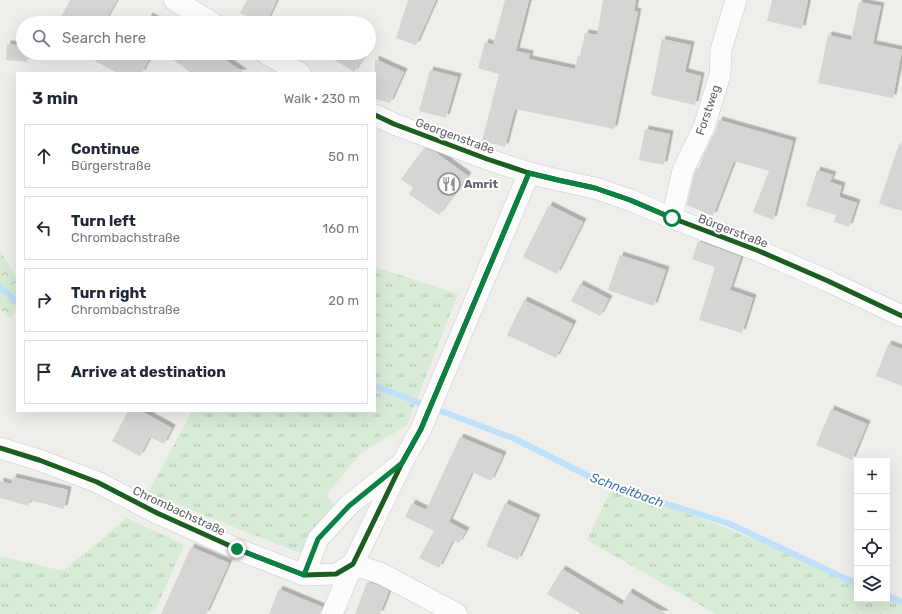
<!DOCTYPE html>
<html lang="en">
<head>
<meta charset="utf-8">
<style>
  :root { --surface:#fff; --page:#f6f6f7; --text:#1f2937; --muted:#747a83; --line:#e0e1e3 }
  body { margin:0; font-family:Rubik,sans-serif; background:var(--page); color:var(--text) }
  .controls { position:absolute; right:12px; bottom:12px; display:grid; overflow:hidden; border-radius:0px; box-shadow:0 4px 16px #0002 }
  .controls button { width:36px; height:36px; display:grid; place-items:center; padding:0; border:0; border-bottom:1px solid var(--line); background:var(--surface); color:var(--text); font:20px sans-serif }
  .stop { position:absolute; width:12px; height:12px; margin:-9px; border:3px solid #0b8043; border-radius:50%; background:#fff }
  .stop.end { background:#0b8043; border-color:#fff; box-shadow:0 1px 4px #0008 }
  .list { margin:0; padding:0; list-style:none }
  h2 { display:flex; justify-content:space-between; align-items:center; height:52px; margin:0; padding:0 16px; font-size:17px }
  h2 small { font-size:13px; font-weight:400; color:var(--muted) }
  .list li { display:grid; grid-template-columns:26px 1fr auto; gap:12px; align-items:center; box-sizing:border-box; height:64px; margin:0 8px 8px; padding:0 8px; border:1px solid var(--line); border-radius:0px }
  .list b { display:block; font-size:15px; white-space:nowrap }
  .list p { margin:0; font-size:13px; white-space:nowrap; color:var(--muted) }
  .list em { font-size:13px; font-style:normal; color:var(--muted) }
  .icon { flex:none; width:22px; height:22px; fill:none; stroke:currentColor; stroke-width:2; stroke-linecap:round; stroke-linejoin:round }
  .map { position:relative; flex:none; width:902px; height:614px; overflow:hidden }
  .search { position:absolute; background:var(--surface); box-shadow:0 4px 16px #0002; left:16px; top:16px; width:360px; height:44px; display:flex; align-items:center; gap:10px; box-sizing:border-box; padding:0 14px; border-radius:22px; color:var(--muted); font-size:15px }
  .panel { position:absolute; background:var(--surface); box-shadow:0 4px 16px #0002; left:16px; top:72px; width:360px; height:340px; border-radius:0px }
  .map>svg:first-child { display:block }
  .grass { fill:url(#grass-tufts) }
  .forest { fill:url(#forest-crowns) }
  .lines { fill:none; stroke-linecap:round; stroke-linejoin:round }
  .stream { stroke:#bfe0f9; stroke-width:6 }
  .building { fill:#d6d5d3; filter:url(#shadow) }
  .street-casing { stroke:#cbcccc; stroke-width:22 }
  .street { stroke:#fdfcfc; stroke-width:21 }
  .cycleway-casing { stroke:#fff; stroke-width:8 }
  .cycleway { stroke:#1b5e20; stroke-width:5 }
  .route { stroke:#0b8043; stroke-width:5 }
  .labels { text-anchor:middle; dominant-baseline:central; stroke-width:4; stroke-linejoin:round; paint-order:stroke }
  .street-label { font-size:12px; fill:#5f6368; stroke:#fff }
  .poi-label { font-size:12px; font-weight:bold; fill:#5f6368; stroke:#fff; text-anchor:start }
  .water-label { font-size:13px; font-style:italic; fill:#4174aa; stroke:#fff }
</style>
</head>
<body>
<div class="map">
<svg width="902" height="614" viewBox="0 0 902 614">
  <defs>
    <pattern id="grass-tufts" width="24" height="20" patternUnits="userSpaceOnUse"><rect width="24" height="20" fill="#d8ebd6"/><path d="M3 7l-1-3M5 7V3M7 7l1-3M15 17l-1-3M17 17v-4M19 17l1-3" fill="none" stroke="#b2c2b1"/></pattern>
    <pattern id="forest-crowns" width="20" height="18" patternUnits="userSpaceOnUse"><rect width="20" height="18" fill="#d8ebd6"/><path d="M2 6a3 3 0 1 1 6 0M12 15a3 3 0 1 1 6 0" fill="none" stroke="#b2c2b1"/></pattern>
    <filter id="shadow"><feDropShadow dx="3.5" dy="-3.5" stdDeviation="0" flood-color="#0004"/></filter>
  </defs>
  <rect width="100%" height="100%" fill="#efeeea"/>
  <path class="grass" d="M 375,267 L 458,294 L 407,425 L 361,453 L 326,495 L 335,505 L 300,553 L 148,493 L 192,411 L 375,411 Z
    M 614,484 L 857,580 L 857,599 L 887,599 L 887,592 L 902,598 L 902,614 L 716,614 L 587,540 Z
    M 127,518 L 184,545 L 155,611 L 148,614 L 0,614 L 0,556 L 63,571 Z"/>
  <path class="forest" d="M 0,251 L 17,278 L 17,305 L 11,319 L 0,309 Z"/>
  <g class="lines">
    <path class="stream" d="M 0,287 L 17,302
      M 375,386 L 515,439 L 606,485 L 693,512 L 730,524 L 857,584
      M 887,596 L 902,602"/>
  </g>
  <path class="building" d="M 70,0 L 117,0 L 104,23 L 58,23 Z
    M 247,0 L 277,0 L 266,23 L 260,23 L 240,13 Z
    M 408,0 L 436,0 L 416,45 L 396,38 Z
    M 505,0 L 529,0 L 516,51 L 530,54 L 529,59 L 575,69 L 578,55 L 580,56 L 585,33 L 597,35 L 603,0 L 636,0 L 634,11 L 638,12 L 614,129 L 515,109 L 505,147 L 482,141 L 499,74 L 478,68 L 485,42 L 493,45 Z
    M 772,0 L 808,0 L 802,29 L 767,21 Z
    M 859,2 L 881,6 L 873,44 L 902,50 L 893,98 L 818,83 L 828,35 L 851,40 Z
    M 149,16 L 162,23 L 146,23 Z
    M 662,39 L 691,45 L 685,72 L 701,76 L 695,105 L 651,95 Z
    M 7,44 L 23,45 L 23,53 L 27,53 L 27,62 L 6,60 Z
    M 99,53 L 152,53 L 142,73 L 118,73 L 95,61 Z
    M 164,53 L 216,53 L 244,73 L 191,73 Z
    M 324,53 L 361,53 L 365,55 L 354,72 Z
    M 375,59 L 404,72 L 390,103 L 375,99 Z
    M 430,70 L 458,77 L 446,118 L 419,111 Z
    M 719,120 L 793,141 L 773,220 L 753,212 L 769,171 L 734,161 L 713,216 L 687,205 L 694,174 L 697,168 L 699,169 L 702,158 L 715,132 Z
    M 645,129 L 670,134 L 664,165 L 639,160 Z
    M 899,144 L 902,145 L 902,211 L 879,204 Z
    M 424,148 L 435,152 L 468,176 L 439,215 L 409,194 L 413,188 L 401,179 Z
    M 817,170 L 833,175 L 830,182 L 842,186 L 839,197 L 857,203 L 849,227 L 834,222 L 836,215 L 806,206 Z
    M 549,205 L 583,222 L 557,274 L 523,257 Z
    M 698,241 L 741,257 L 730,290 L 753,298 L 742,333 L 699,320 L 715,267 L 692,259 Z
    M 620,255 L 666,270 L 654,306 L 608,290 Z
    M 580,284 L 609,299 L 600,316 L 571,301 Z
    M 524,300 L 573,324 L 556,358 L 507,335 Z
    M 888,344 L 902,349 L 902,386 L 876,376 Z
    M 831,409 L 867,424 L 852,460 L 816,445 Z
    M 128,411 L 141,411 L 172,428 L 164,444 L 150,437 L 140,456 L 112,441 Z
    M 460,437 L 503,455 L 491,481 L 472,472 L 449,522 L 466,531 L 459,543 L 453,540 L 439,568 L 419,558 L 434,531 L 405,517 L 412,503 L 426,510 Z
    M 13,477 L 68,490 L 64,509 L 30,500 L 28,506 L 0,498 L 0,481 L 11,484 Z
    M 505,503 L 537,518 L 518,560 L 486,546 Z
    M 191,547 L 229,563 L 206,614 L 161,614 Z
    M 562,569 L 622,605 L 629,592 L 666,614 L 581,614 L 547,594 Z
    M 367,582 L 378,585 L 389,591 L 380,614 L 355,614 Z
    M 279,589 L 322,607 L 320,614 L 269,614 Z"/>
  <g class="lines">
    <g class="street-casing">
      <path id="street" d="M 174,0 L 213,23
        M 265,53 L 300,73
        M 375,115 L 394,124 L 487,159 L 529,173 L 558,180 L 595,188 L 630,200 L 672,218 L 759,251 L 828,281 L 902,316
        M 672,218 L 683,170 L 704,127 L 720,75 L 721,50 L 736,0
        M 0,448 L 39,460 L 97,482 L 157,513 L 237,549 L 304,575 L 336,574 L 353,564 L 402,463 L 421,429 L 529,173
        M 304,575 L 318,539 L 349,505 L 397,467
        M 332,614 L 353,564 L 382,574 L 457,614"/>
    </g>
    <use href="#street" class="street"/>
    <g class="cycleway-casing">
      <path id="cycleway" d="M 375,115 L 394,124 L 487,159 L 529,173 L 558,180 L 595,188 L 630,200 L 672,218 L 759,251 L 828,281 L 902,316
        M 0,448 L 39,460 L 97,482 L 157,513 L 237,549 L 304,575 L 336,574 L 353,564 L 402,463 L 421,429 L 529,173"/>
    </g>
    <use href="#cycleway" class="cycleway"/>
  </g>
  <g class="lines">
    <path class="route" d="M 237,549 L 304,575 L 318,539 L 349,506 L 402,463 L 421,429 L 529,173 L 558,180 L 595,188 L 630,200 L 672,218"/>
  </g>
  <defs>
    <g id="restaurant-ring" transform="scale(1.15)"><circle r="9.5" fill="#fff" stroke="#919496" stroke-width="1.5"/><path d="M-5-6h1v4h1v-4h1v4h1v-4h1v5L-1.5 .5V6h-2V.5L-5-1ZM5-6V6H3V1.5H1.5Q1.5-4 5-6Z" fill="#919496"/></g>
  </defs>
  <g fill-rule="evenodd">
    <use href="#restaurant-ring" x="449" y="184"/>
  </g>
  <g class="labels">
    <g class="street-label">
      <text transform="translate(708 110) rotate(-71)">Forstweg</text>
      <text transform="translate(455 136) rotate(20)">Georgenstraße</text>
      <text transform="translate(733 231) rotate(21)">Bürgerstraße</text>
      <text transform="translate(179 511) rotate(25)">Chrombachstraße</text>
    </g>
    <g class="poi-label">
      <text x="464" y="184">Amrit</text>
    </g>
    <g class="water-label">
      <text transform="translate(627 490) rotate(20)">Schneitbach</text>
    </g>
  </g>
</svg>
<div class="controls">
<button>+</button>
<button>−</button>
<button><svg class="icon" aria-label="locate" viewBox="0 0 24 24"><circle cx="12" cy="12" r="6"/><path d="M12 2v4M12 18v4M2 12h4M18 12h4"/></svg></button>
<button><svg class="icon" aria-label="layers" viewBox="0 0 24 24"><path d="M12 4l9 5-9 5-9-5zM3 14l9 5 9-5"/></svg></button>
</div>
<div class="stop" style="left:672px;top:218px"></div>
<div class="stop end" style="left:237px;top:549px"></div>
<div class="search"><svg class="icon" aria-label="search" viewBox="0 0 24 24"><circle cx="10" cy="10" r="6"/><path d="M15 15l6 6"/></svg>Search here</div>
<section class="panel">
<h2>3 min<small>Walk · 230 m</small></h2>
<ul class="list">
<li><svg class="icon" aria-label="ahead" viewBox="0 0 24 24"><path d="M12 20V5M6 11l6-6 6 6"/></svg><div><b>Continue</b><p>Bürgerstraße</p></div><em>50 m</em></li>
<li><svg class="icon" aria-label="left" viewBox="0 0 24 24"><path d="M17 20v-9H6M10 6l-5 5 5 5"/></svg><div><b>Turn left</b><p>Chrombachstraße</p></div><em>160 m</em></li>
<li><svg class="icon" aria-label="right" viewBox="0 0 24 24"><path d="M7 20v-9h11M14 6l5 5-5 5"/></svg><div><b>Turn right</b><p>Chrombachstraße</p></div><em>20 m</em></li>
<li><svg class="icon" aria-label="arrive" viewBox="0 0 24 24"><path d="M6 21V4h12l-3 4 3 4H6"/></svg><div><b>Arrive at destination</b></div></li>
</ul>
</section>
</div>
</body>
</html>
